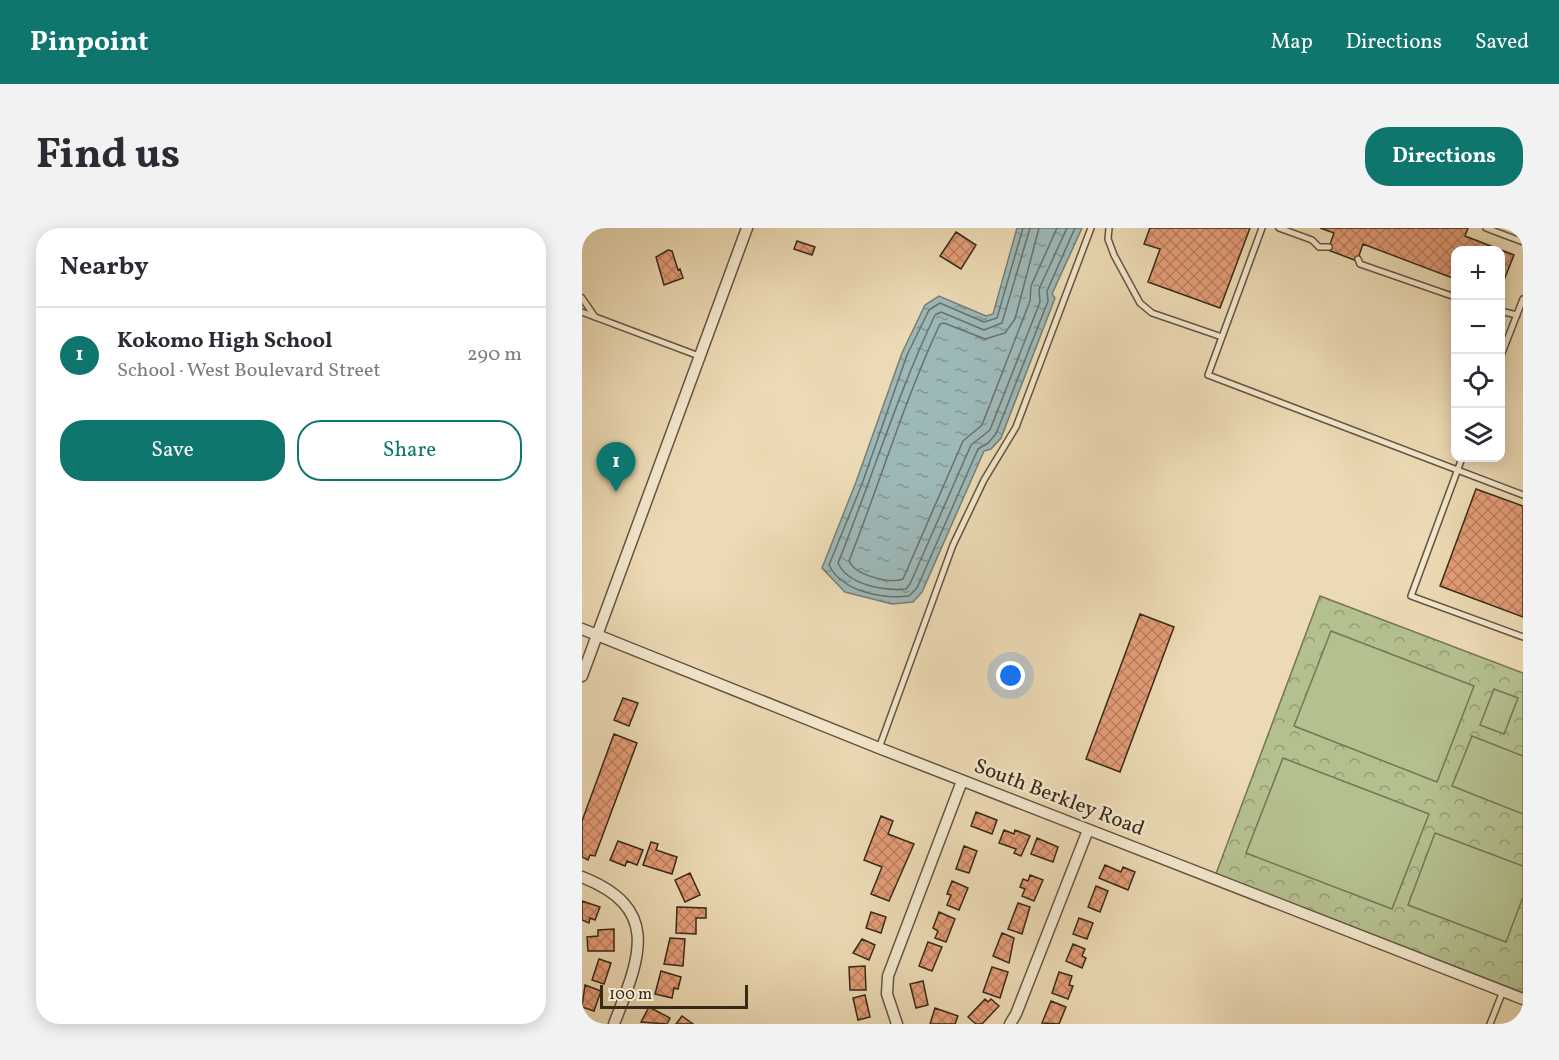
<!DOCTYPE html>
<html lang="en">
<head>
<meta charset="utf-8">
<style>
  :root { --surface:#fff; --page:#f2f2f3; --text:#2b2b33; --muted:#7c7c81; --line:#e1e1e2; --accent:#0f766e }
  body { margin:0; font-family:Vollkorn,serif; background:var(--page); color:var(--text) }
  .controls { position:absolute; right:18px; top:18px; display:grid; overflow:hidden; border-radius:12px; box-shadow:0 3px 15px #0003 }
  .controls button { width:54px; height:54px; display:grid; place-items:center; padding:0; border:0; border-bottom:2px solid var(--line); background:var(--surface); color:var(--text); font:30px sans-serif }
  .scale { position:absolute; left:18px; bottom:15px; width:148px; box-sizing:border-box; padding-left:6px; border:3px solid #372a19; border-top:0; font-size:16px; line-height:21px; white-space:nowrap; color:#372a19; -webkit-text-stroke:4px #f3e7ce; paint-order:stroke }
  .you { position:absolute; left:429px; top:448px; width:21px; height:21px; margin:-15px; border:4px solid #fff; border-radius:50%; background:#1a73e8; box-shadow:0 0 0 9px #1a73e833 }
  .badge { display:grid; place-items:center; width:39px; height:39px; border-radius:50%; background:var(--accent); color:#fff; font-size:20px; font-weight:700 }
  .pin { position:absolute; translate:-50% -50px; filter:drop-shadow(0 2px 3px #0008) }
  .pin::after { content:''; position:absolute; top:32px; width:21px; height:18px; background:inherit; clip-path:polygon(0 0,100% 0,50% 100%) }
  .list { margin:0; padding:0; list-style:none }
  h2 { display:flex; justify-content:space-between; align-items:center; height:78px; margin:0; padding:0 24px; font-size:26px }
  h2 small { font-size:20px; font-weight:400; color:var(--muted) }
  .list li { display:grid; grid-template-columns:39px 1fr auto; gap:18px; align-items:center; box-sizing:border-box; height:96px; padding:0 24px; border-top:2px solid var(--line) }
  .list b { display:block; font-size:22px; white-space:nowrap }
  .list p { margin:0; font-size:20px; white-space:nowrap; color:var(--muted) }
  .list em { font-size:20px; font-style:normal; color:var(--muted) }
  .actions { display:flex; gap:12px; padding:18px 24px }
  .actions a { flex:1; padding:14px 0; border:2px solid var(--accent); border-radius:24px; text-align:center; font-size:21px; color:var(--accent) }
  .actions .main { background:var(--accent); color:#fff }
  .icon { flex:none; width:33px; height:33px; fill:none; stroke:currentColor; stroke-width:2; stroke-linecap:round; stroke-linejoin:round }
  .map { position:relative; flex:none; width:941px; height:796px; overflow:hidden; border-radius:24px }
  header { display:flex; align-items:center; gap:36px; box-sizing:border-box; height:84px; padding:0 30px; background:var(--accent); color:#fff }
  header strong { font-size:28px }
  nav { display:flex; gap:33px; margin-inline-start:auto; font-size:21px }
  .intro { display:flex; align-items:center; justify-content:space-between; box-sizing:border-box; height:144px; padding:0 36px }
  h1 { margin:0; font-size:42px }
  .button { padding:15px 27px; border-radius:24px; background:var(--accent); color:#fff; font-size:21px; font-weight:700 }
  main { display:flex; gap:36px; padding:0 36px }
  aside { flex:1; background:var(--surface); border-radius:24px; box-shadow:0 3px 15px #0003 }
  .map>svg:first-child { display:block }
  .forest { fill:url(#forest-crowns); stroke:#767554; stroke-width:1.5 }
  .pitch { fill:#b5c08f; stroke:#767554; stroke-width:1.5 }
  .water { fill:url(#water-ripples); stroke:#747f78; stroke-width:1.5 }
  .lines { fill:none; stroke-linecap:round; stroke-linejoin:round }
  .shore { stroke:#6a7168; stroke-width:1.5 }
  .building { fill:url(#building-cross-hatch); stroke:#372a19; stroke-width:1.5 }
  .lane-casing { stroke:#645640; stroke-width:8 }
  .street-casing { stroke:#645640; stroke-width:13 }
  .lane { stroke:#f3e7ce; stroke-width:5 }
  .street { stroke:#f3e7ce; stroke-width:10 }
  .labels { text-anchor:middle; dominant-baseline:central; stroke-width:5; stroke-linejoin:round; paint-order:stroke }
  .street-label { font-size:21px; fill:#372a19; stroke:#f3e7ce }
</style>
</head>
<body>
<header>
<strong>Pinpoint</strong>
<nav><a>Map</a><a>Directions</a><a>Saved</a></nav>
</header>
<div class="intro"><h1>Find us</h1><a class="button">Directions</a></div>
<main>
<aside>
<h2>Nearby<small></small></h2>
<ul class="list">
<li><span class="badge">1</span><div><b>Kokomo High School</b><p>School · West Boulevard Street</p></div><em>290 m</em></li>
</ul>
<div class="actions"><a class="main">Save</a><a>Share</a></div>
</aside>
<div class="map">
<svg width="941" height="796" viewBox="0 0 941 796">
  <defs>
    <pattern id="forest-crowns" width="20" height="18" patternUnits="userSpaceOnUse" patternTransform="scale(1.5)"><rect width="20" height="18" fill="#b5c08f"/><path d="M2 6a3 3 0 1 1 6 0M12 15a3 3 0 1 1 6 0" fill="none" stroke="#949c74"/></pattern>
    <pattern id="water-ripples" width="26" height="14" patternUnits="userSpaceOnUse" patternTransform="scale(1.5)"><rect width="26" height="14" fill="#9db8b8"/><path d="M2 4q2-2 4 0t4 0M15 11q2-2 4 0t4 0" fill="none" stroke="#819695"/></pattern>
    <pattern id="building-cross-hatch" width="8" height="8" patternUnits="userSpaceOnUse" patternTransform="scale(1.5)"><rect width="8" height="8" fill="#e49c76"/><path d="M0 0l8 8M0 8l8-8" fill="none" stroke="#ba7f60"/></pattern>
  </defs>
  <rect width="100%" height="100%" fill="#ecdab4"/>
  <filter id="stains"><feTurbulence type="fractalNoise" baseFrequency=".00333" numOctaves="4"/><feColorMatrix values="0 0 0 0 .2 0 0 0 0 .09 0 0 0 0 .02 0 0 0 .5 -.17"/></filter>
  <radialGradient id="worn" r=".72"><stop offset=".6" stop-color="#630" stop-opacity="0"/><stop offset="1" stop-color="#630" stop-opacity=".3"/></radialGradient>
  <path class="forest" d="M 738,368 L 941,445 L 941,771 L 632,651 Z"/>
  <path class="pitch" d="M 749,403 L 892,458 L 855,554 L 712,498 Z
    M 912,461 L 936,470 L 922,506 L 898,497 Z
    M 890,508 L 941,528 L 941,586 L 870,558 Z
    M 701,530 L 847,586 L 810,681 L 664,625 Z
    M 853,605 L 941,638 L 941,669 L 924,714 L 826,677 Z"/>
  <path class="water" d="M 435,0 L 500,0 L 470,66 L 473,70 L 419,210 L 409,221 L 402,223 L 340,364 L 331,374 L 310,376 L 263,364 L 240,340 L 274,254 L 320,125 L 343,77 L 357,68 L 404,88 L 411,86 Z"/>
  <g class="lines">
    <path class="shore" d="M 441,0 L 415,90 L 402,94 L 358,75 L 347,82 L 325,127 L 280,256 L 247,337 C 260,364 301,371 327,368 L 335,360 L 396,221 L 406,215 L 414,206 L 466,73 L 465,63 L 493,0
      M 448,0 L 420,95 L 402,102 L 359,84 L 353,87 C 315,167 289,253 256,335 C 266,357 302,363 324,361 L 328,356 L 389,217 L 408,202 L 458,74 L 457,61 L 485,0
      M 457,0 L 433,91 L 423,105 L 403,111 L 362,95 L 358,96 C 322,173 298,255 267,333 C 273,347 307,356 321,351 L 381,213 L 400,197 L 448,73 L 449,58 L 475,0"/>
  </g>
  <path class="building" d="M 568,0 L 668,0 L 638,80 L 566,54 L 578,21 L 562,16 Z
    M 738,0 L 886,0 L 883,8 L 932,27 L 918,62 L 918,22 L 873,22 L 873,51 L 781,16 L 775,33 L 746,22 L 752,5 Z
    M 374,4 L 394,17 L 379,41 L 358,28 Z
    M 215,13 L 233,19 L 230,27 L 212,21 Z
    M 86,22 L 90,23 L 96,42 L 98,41 L 101,50 L 82,57 L 74,29 Z
    M 894,261 L 941,278 L 941,389 L 858,358 Z
    M 558,386 L 592,399 L 538,544 L 504,531 Z
    M 41,470 L 56,475 L 47,498 L 32,492 Z
    M 32,506 L 55,515 L 13,628 L 8,627 L 6,632 L 0,629 L 0,593 Z
    M 394,584 L 415,592 L 410,606 L 389,598 Z
    M 299,588 L 311,593 L 306,606 L 332,616 L 307,673 L 289,666 L 300,639 L 282,632 Z
    M 422,602 L 432,606 L 433,602 L 448,608 L 439,628 L 432,625 L 434,621 L 417,615 Z
    M 455,610 L 476,619 L 471,634 L 449,626 Z
    M 36,613 L 61,622 L 55,637 L 45,633 L 43,638 L 28,632 Z
    M 69,614 L 76,616 L 74,622 L 95,629 L 90,646 L 61,637 Z
    M 382,618 L 395,623 L 387,645 L 374,641 Z
    M 523,637 L 539,644 L 541,639 L 553,644 L 546,662 L 517,650 Z
    M 108,645 L 118,667 L 103,674 L 93,652 Z
    M 448,647 L 461,652 L 452,673 L 440,668 L 443,661 L 438,659 L 441,651 L 446,653 Z
    M 370,653 L 386,660 L 377,682 L 365,677 L 369,667 L 365,666 Z
    M 514,658 L 526,663 L 518,684 L 506,679 Z
    M 0,673 L 18,679 L 13,692 L 8,690 L 7,695 L 0,692 Z
    M 436,675 L 448,679 L 440,706 L 426,701 Z
    M 95,679 L 124,680 L 124,690 L 114,690 L 114,706 L 94,705 Z
    M 289,684 L 304,689 L 299,705 L 284,700 Z
    M 357,684 L 373,691 L 364,714 L 353,710 L 356,703 L 351,700 Z
    M 497,690 L 511,695 L 505,711 L 491,706 Z
    M 32,701 L 32,723 L 6,723 L 5,709 L 16,708 L 16,702 Z
    M 420,705 L 432,710 L 427,735 L 411,728 Z
    M 88,710 L 103,711 L 101,738 L 82,736 Z
    M 280,711 L 293,717 L 287,732 L 271,725 Z
    M 346,714 L 360,719 L 350,743 L 337,738 Z
    M 491,716 L 503,721 L 500,728 L 504,730 L 500,740 L 484,733 Z
    M 17,731 L 29,735 L 22,756 L 10,752 Z
    M 283,738 L 284,762 L 268,762 L 267,739 Z
    M 410,739 L 426,744 L 418,770 L 401,764 Z
    M 79,743 L 99,749 L 96,761 L 92,760 L 90,770 L 73,766 Z
    M 477,744 L 490,748 L 487,757 L 491,758 L 486,771 L 470,765 Z
    M 341,753 L 346,777 L 334,780 L 328,756 Z
    M 3,757 L 19,763 L 12,783 L 0,779 Z
    M 283,767 L 288,789 L 276,792 L 271,770 Z
    M 403,771 L 406,774 L 409,771 L 417,778 L 400,796 L 394,796 L 386,789 Z
    M 469,773 L 484,779 L 477,796 L 460,795 Z
    M 67,779 L 88,790 L 85,796 L 59,794 Z
    M 353,780 L 376,788 L 373,796 L 348,796 Z
    M 100,788 L 111,796 L 94,796 Z"/>
  <g class="lines">
    <g class="lane-casing">
      <path id="lane" d="M 527,0 L 526,11 L 532,27 L 558,75 L 570,85 L 640,109
        M 680,0 L 626,147 L 941,267
        M 697,0 L 730,12 L 737,19 L 747,19
        M 904,0 L 941,14
        M 776,31 L 778,36 L 873,69
        M 0,70 L 13,89
        M 918,83 L 935,87
        M 0,84 L 117,128
        M 918,130 L 941,71
        M 880,230 L 829,368 L 941,409
        M 297,520 L 371,317 L 402,252 L 434,199 L 509,0
        M 908,796 L 921,763"/>
    </g>
    <g class="street-casing">
      <path id="street" d="M 0,401 L 297,520 L 941,771
        M 0,448 L 165,0
        M 0,649 C 81,681 57,731 32,796
        M 315,796 L 305,766 L 306,748 L 380,553
        M 428,796 L 434,786 L 506,602"/>
    </g>
    <use href="#lane" class="lane"/>
    <use href="#street" class="street"/>
  </g>
  <g class="labels">
    <g class="street-label">
      <text transform="translate(477 570) rotate(21)">South Berkley Road</text>
    </g>
  </g>
  <rect width="100%" height="100%" filter="url(#stains)"/>
  <rect width="100%" height="100%" fill="url(#worn)"/>
</svg>
<div class="controls">
<button>+</button>
<button>−</button>
<button><svg class="icon" aria-label="locate" viewBox="0 0 24 24"><circle cx="12" cy="12" r="6"/><path d="M12 2v4M12 18v4M2 12h4M18 12h4"/></svg></button>
<button><svg class="icon" aria-label="layers" viewBox="0 0 24 24"><path d="M12 4l9 5-9 5-9-5zM3 14l9 5 9-5"/></svg></button>
</div>
<div class="scale">100 m</div>
<div class="you"></div>
<div class="pin badge" style="left:34px;top:264px">1</div>
</div>
</main>
</body>
</html>
